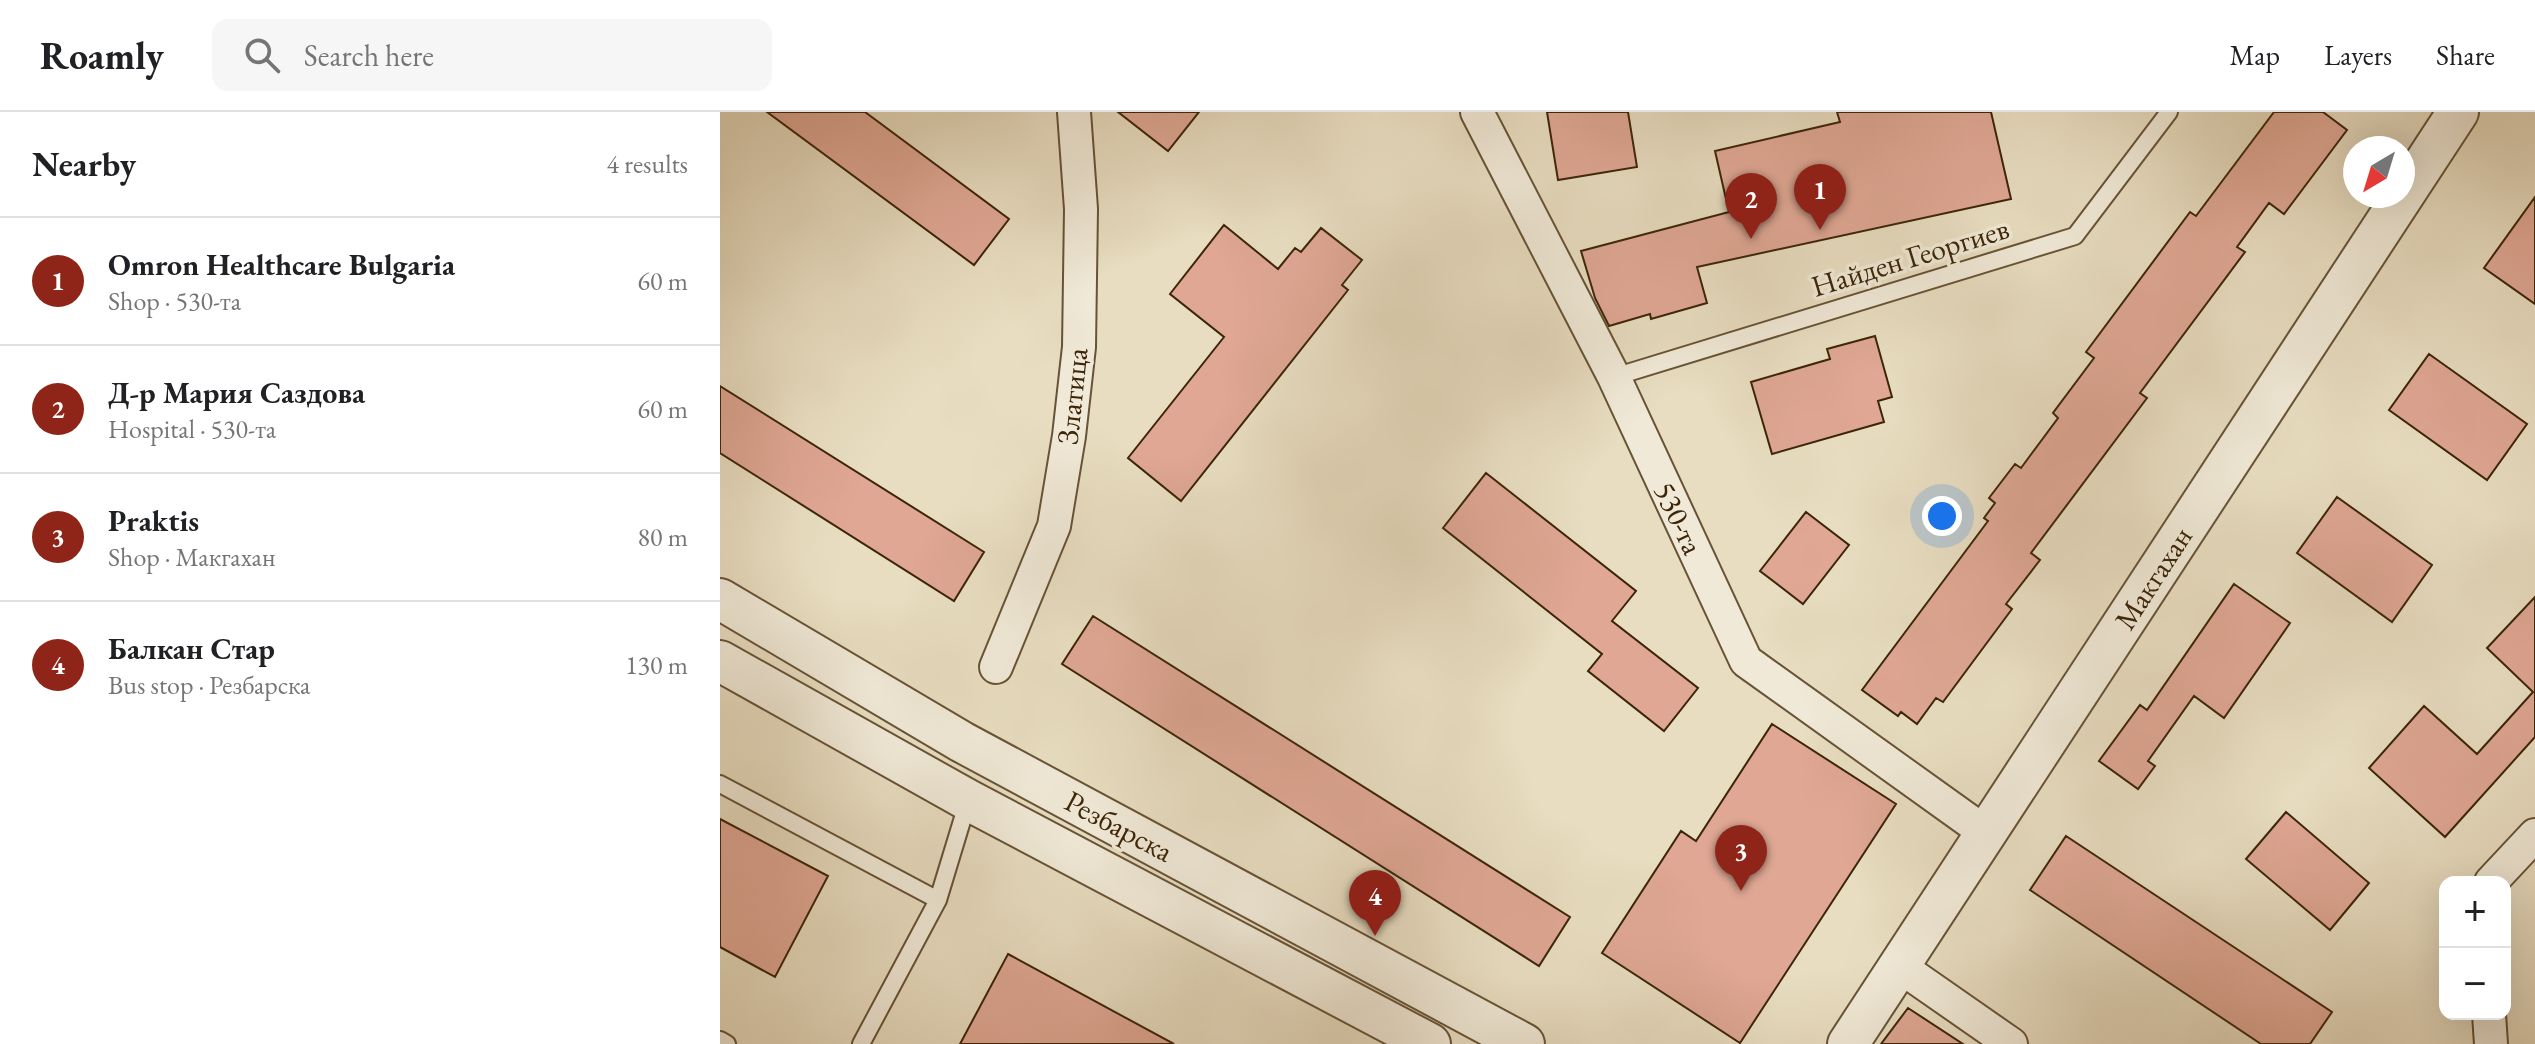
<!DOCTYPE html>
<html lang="en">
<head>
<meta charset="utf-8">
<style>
  :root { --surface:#fff; --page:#f6f6f6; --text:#202124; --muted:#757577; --line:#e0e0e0; --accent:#8f2418 }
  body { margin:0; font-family:"EB Garamond",serif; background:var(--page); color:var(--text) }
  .controls { position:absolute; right:24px; bottom:24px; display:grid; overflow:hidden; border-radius:16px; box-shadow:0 8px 32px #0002 }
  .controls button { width:72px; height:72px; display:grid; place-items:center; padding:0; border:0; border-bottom:2px solid var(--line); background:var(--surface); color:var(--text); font:40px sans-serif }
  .compass { position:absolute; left:1623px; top:24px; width:72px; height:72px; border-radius:50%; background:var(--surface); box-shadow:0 8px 32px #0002; rotate:218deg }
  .you { position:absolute; left:1222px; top:404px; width:28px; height:28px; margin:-20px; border:6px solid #fff; border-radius:50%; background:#1a73e8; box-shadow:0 0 0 12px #1a73e833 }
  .badge { display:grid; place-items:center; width:52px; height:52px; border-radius:50%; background:var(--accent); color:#fff; font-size:26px; font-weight:700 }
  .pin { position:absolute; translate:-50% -66px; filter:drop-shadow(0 2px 4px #0008) }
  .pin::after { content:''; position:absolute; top:42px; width:28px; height:24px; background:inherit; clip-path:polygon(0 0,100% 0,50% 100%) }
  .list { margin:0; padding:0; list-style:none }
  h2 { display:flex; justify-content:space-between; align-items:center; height:104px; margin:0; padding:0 32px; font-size:34px }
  h2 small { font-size:26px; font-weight:400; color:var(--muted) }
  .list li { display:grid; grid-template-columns:52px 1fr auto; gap:24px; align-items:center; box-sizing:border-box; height:128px; padding:0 32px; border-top:2px solid var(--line) }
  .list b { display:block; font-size:30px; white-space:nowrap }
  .list p { margin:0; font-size:26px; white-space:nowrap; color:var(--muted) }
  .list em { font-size:26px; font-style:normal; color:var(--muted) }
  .icon { flex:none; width:44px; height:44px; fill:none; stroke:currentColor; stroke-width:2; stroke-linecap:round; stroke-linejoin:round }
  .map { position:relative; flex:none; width:1815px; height:932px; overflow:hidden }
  header { display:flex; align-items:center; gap:48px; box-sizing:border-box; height:112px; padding:0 40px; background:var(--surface); border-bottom:2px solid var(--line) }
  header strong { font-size:38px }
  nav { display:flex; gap:44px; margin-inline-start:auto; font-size:28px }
  .search { width:560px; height:72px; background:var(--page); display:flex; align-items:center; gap:20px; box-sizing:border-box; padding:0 28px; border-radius:16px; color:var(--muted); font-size:30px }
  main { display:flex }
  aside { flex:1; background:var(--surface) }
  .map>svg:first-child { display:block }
  .building { fill:#dfa794; stroke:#3c2508; stroke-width:2 }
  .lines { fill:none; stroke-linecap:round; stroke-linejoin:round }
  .service-casing { stroke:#675336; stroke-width:20 }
  .minor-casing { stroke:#675336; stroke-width:36 }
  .tertiary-casing { stroke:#675336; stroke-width:44 }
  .service { stroke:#f0e9d7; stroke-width:16 }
  .minor { stroke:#f0e9d7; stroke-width:32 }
  .tertiary { stroke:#f0e9d7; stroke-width:40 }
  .labels { text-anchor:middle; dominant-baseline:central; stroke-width:7; stroke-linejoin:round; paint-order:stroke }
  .street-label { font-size:30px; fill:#3c2508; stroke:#f0e9d7 }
</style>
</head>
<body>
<header>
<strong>Roamly</strong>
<div class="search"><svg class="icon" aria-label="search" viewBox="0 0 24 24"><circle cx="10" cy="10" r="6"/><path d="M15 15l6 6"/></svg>Search here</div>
<nav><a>Map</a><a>Layers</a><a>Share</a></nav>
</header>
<main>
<aside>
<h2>Nearby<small>4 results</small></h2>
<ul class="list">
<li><span class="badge">1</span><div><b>Omron Healthcare Bulgaria</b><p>Shop · 530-та</p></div><em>60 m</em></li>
<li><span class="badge">2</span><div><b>Д-р Мария Саздова</b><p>Hospital · 530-та</p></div><em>60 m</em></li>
<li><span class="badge">3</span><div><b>Praktis</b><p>Shop · Макгахан</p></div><em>80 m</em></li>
<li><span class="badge">4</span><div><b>Балкан Стар</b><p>Bus stop · Резбарска</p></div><em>130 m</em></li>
</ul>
</aside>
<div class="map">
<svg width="1815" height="932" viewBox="0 0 1815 932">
  <rect width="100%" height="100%" fill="#e8ddc1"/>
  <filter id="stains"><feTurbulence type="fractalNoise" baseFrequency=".0025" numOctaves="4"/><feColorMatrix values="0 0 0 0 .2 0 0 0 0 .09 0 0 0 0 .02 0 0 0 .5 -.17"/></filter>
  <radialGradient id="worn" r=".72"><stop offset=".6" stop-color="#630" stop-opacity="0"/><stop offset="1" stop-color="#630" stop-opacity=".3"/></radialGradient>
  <path class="building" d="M 47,0 L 145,0 L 289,107 L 254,153 Z
    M 398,0 L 479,0 L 448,39 Z
    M 827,0 L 908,0 L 917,55 L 838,68 Z
    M 1117,0 L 1271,0 L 1291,87 L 977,155 L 987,191 L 931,207 L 930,202 L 889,214 L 875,186 L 861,139 L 1009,100 L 995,39 L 1120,10 Z
    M 1554,0 L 1603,0 L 1627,18 L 1564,102 L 1549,91 L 1517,135 L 1525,140 L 1420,281 L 1427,286 L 1311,441 L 1320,448 L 1286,492 L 1292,497 L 1223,590 L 1216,586 L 1197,612 L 1181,600 L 1178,604 L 1142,578 L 1268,409 L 1264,406 L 1275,391 L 1269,386 L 1295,352 L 1301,356 L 1338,306 L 1333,301 L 1374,246 L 1366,240 L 1470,100 L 1476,104 Z
    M 1815,85 L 1815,192 L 1764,156 Z
    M 504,113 L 558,157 L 575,136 L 581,140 L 601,116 L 642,148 L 622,173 L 628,178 L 461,389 L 408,346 L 504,225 L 450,182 Z
    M 1155,224 L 1172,285 L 1158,289 L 1164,310 L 1052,342 L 1031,270 L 1110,247 L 1107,237 Z
    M 1709,242 L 1807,312 L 1767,368 L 1669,298 Z
    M 0,274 L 264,440 L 234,489 L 0,341 Z
    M 766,361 L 916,479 L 892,509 L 978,576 L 944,619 L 868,559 L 882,542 L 723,416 Z
    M 1617,385 L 1712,453 L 1672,510 L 1577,441 Z
    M 1086,400 L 1129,433 L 1083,492 L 1040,459 Z
    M 1514,472 L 1570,511 L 1504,606 L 1474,584 L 1428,649 L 1435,654 L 1418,677 L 1379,649 L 1420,593 L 1427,598 Z
    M 1815,485 L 1815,625 L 1725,725 L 1649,656 L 1704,594 L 1757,642 L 1813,580 L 1767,536 Z
    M 373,504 L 850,805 L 819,854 L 342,552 Z
    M 1052,612 L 1176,692 L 1020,931 L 882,841 L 961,719 L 976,729 Z
    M 1566,700 L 1649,771 L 1610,818 L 1526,747 Z
    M 0,707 L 108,764 L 55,865 L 0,835 Z
    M 1346,724 L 1612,900 L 1590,932 L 1541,932 L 1310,778 Z
    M 288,842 L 454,932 L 240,932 Z
    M 1188,896 L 1243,932 L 1161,932 Z"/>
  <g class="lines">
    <g class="service-casing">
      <path id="service" d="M 894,265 L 1355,124 L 1449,0
        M 0,672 L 218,788
        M 0,928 L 7,932
        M 141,932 L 218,788 L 248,689"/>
    </g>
    <g class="minor-casing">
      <path id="minor" d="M 757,0 L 894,265 L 1026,549 L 1266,721
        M 276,555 L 334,414 L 349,324 L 359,235 L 361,97 L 354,0
        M 1771,770 L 1815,723
        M 1179,854 L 1291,932
        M 1769,902 L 1771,932"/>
    </g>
    <g class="tertiary-casing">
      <path id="tertiary" d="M 0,487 L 242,630 L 804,932
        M 0,549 L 248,688 L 710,932
        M 1128,932 L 1738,0"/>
    </g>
    <use href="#service" class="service"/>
    <use href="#minor" class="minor"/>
    <use href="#tertiary" class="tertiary"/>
  </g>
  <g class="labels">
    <g class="street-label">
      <text transform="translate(1190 145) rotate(-17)">Найден Георгиев</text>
      <text transform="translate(352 284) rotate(-84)">Златица</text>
      <text transform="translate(959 406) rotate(65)">530-та</text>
      <text transform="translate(1433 466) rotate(-57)">Макгахан</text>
      <text transform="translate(399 714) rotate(28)">Резбарска</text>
    </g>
  </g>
  <rect width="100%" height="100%" filter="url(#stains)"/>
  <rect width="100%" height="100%" fill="url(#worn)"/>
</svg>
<div class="controls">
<button>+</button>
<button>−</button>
</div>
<svg class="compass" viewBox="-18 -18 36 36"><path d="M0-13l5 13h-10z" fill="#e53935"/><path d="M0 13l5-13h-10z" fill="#757577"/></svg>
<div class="you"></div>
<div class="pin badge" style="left:1100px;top:118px">1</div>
<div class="pin badge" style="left:1031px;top:127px">2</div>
<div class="pin badge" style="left:1021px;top:779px">3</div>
<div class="pin badge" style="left:655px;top:824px">4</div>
</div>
</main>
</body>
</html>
